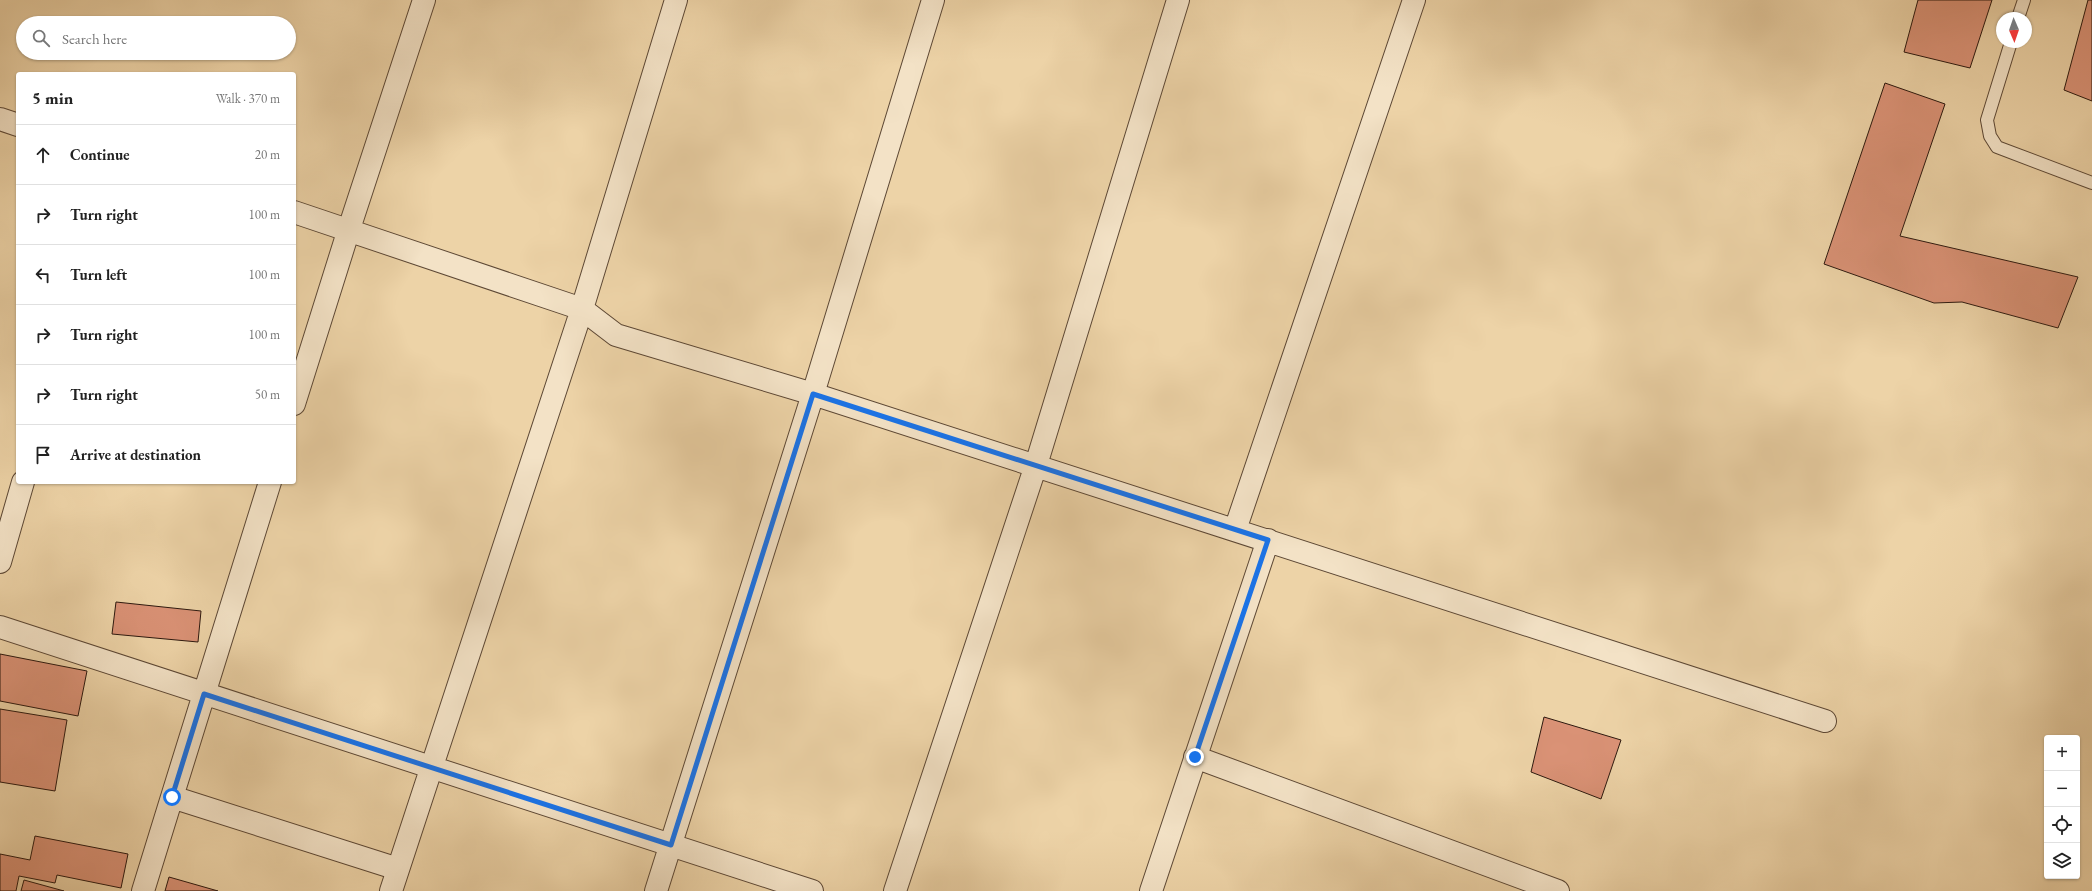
<!DOCTYPE html>
<html lang="en">
<head>
<meta charset="utf-8">
<style>
  :root { --surface:#fff; --page:#f2f2f2; --text:#222; --muted:#767676; --line:#e0e0e0 }
  body { margin:0; font-family:"EB Garamond",serif; background:var(--page); color:var(--text) }
  .controls { position:absolute; right:12px; bottom:12px; display:grid; overflow:hidden; border-radius:4px; box-shadow:0 1px 3px #0004 }
  .controls button { width:36px; height:36px; display:grid; place-items:center; padding:0; border:0; border-bottom:1px solid var(--line); background:var(--surface); color:var(--text); font:20px sans-serif }
  .compass { position:absolute; left:1996px; top:12px; width:36px; height:36px; border-radius:50%; background:var(--surface); box-shadow:0 1px 3px #0004; rotate:178deg }
  .stop { position:absolute; width:12px; height:12px; margin:-9px; border:3px solid #1a73e8; border-radius:50%; background:#fff }
  .stop.end { background:#1a73e8; border-color:#fff; box-shadow:0 1px 4px #0008 }
  .list { margin:0; padding:0; list-style:none }
  h2 { display:flex; justify-content:space-between; align-items:center; height:52px; margin:0; padding:0 16px; font-size:17px }
  h2 small { font-size:13px; font-weight:400; color:var(--muted) }
  .list li { display:grid; grid-template-columns:26px 1fr auto; gap:12px; align-items:center; box-sizing:border-box; height:60px; padding:0 16px; border-top:1px solid var(--line) }
  .list b { display:block; font-size:15px; white-space:nowrap }
  .list em { font-size:13px; font-style:normal; color:var(--muted) }
  .icon { flex:none; width:22px; height:22px; fill:none; stroke:currentColor; stroke-width:2; stroke-linecap:round; stroke-linejoin:round }
  .map { position:relative; flex:none; width:2092px; height:891px; overflow:hidden }
  .search { position:absolute; background:var(--surface); box-shadow:0 1px 3px #0004; left:16px; top:16px; width:280px; height:44px; display:flex; align-items:center; gap:10px; box-sizing:border-box; padding:0 14px; border-radius:22px; color:var(--muted); font-size:15px }
  .panel { position:absolute; background:var(--surface); box-shadow:0 1px 3px #0004; left:16px; top:72px; width:280px; height:412px; border-radius:4px }
  .map>svg:first-child { display:block }
  .building { fill:#da9276; stroke:#2d190f }
  .lines { fill:none; stroke-linecap:round; stroke-linejoin:round }
  .service-casing { stroke:#5d4835; stroke-width:14 }
  .minor-casing { stroke:#5d4835; stroke-width:24 }
  .service { stroke:#f3e2c6; stroke-width:12 }
  .minor { stroke:#f3e2c6; stroke-width:22 }
  .route { stroke:#1a73e8; stroke-width:5 }
</style>
</head>
<body>
<div class="map">
<svg width="2092" height="891" viewBox="0 0 2092 891">
  <rect width="100%" height="100%" fill="#edd3a7"/>
  <filter id="stains"><feTurbulence type="fractalNoise" baseFrequency=".005" numOctaves="4"/><feColorMatrix values="0 0 0 0 .2 0 0 0 0 .09 0 0 0 0 .02 0 0 0 .5 -.17"/></filter>
  <radialGradient id="worn" r=".72"><stop offset=".6" stop-color="#630" stop-opacity="0"/><stop offset="1" stop-color="#630" stop-opacity=".3"/></radialGradient>
  <path class="building" d="M 1918,0 L 1992,0 L 1970,68 L 1904,52 Z
    M 2088,0 L 2092,0 L 2092,101 L 2064,90 Z
    M 1885,83 L 1945,104 L 1900,236 L 2078,277 L 2058,328 L 1962,302 L 1934,303 L 1824,264 Z
    M 116,602 L 201,611 L 198,642 L 112,634 Z
    M 0,654 L 87,671 L 78,716 L 0,701 Z
    M 0,709 L 67,720 L 55,791 L 0,782 Z
    M 1544,717 L 1621,740 L 1601,799 L 1531,772 Z
    M 35,836 L 128,854 L 121,888 L 57,875 L 55,883 L 19,876 L 16,891 L 0,891 L 0,854 L 30,860 Z
    M 169,877 L 218,891 L 165,891 Z
    M 24,880 L 64,891 L 21,891 Z"/>
  <g class="lines">
    <g class="service-casing">
      <path id="service" d="M 2018,18 L 2024,0
        M 2011,42 L 1987,120 L 1990,136 L 1997,147 L 2092,183"/>
    </g>
    <g class="minor-casing">
      <path id="minor" d="M 0,119 L 18,125
        M 294,212 L 582,309 L 616,335 L 813,394 L 1825,721
        M 294,404 L 349,229 L 424,0
        M 1235,530 L 1414,0
        M 0,562 L 23,482
        M 0,627 L 812,891
        M 1195,757 L 1558,891
        M 172,797 L 270,482
        M 143,891 L 172,797 L 398,869
        M 391,891 L 582,309 L 676,0
        M 656,891 L 813,394 L 933,0
        M 895,891 L 1036,465 L 1178,0
        M 1151,891 L 1268,540"/>
    </g>
    <use href="#service" class="service"/>
    <use href="#minor" class="minor"/>
  </g>
  <g class="lines">
    <path class="route" d="M 172,797 L 204,694 L 671,845 L 813,394 L 1268,540 L 1195,757"/>
  </g>
  <rect width="100%" height="100%" filter="url(#stains)"/>
  <rect width="100%" height="100%" fill="url(#worn)"/>
</svg>
<div class="controls">
<button>+</button>
<button>−</button>
<button><svg class="icon" aria-label="locate" viewBox="0 0 24 24"><circle cx="12" cy="12" r="6"/><path d="M12 2v4M12 18v4M2 12h4M18 12h4"/></svg></button>
<button><svg class="icon" aria-label="layers" viewBox="0 0 24 24"><path d="M12 4l9 5-9 5-9-5zM3 14l9 5 9-5"/></svg></button>
</div>
<svg class="compass" viewBox="-18 -18 36 36"><path d="M0-13l5 13h-10z" fill="#e53935"/><path d="M0 13l5-13h-10z" fill="#767676"/></svg>
<div class="stop" style="left:172px;top:797px"></div>
<div class="stop end" style="left:1195px;top:757px"></div>
<div class="search"><svg class="icon" aria-label="search" viewBox="0 0 24 24"><circle cx="10" cy="10" r="6"/><path d="M15 15l6 6"/></svg>Search here</div>
<section class="panel">
<h2>5 min<small>Walk · 370 m</small></h2>
<ul class="list">
<li><svg class="icon" aria-label="ahead" viewBox="0 0 24 24"><path d="M12 20V5M6 11l6-6 6 6"/></svg><div><b>Continue</b></div><em>20 m</em></li>
<li><svg class="icon" aria-label="right" viewBox="0 0 24 24"><path d="M7 20v-9h11M14 6l5 5-5 5"/></svg><div><b>Turn right</b></div><em>100 m</em></li>
<li><svg class="icon" aria-label="left" viewBox="0 0 24 24"><path d="M17 20v-9H6M10 6l-5 5 5 5"/></svg><div><b>Turn left</b></div><em>100 m</em></li>
<li><svg class="icon" aria-label="right" viewBox="0 0 24 24"><path d="M7 20v-9h11M14 6l5 5-5 5"/></svg><div><b>Turn right</b></div><em>100 m</em></li>
<li><svg class="icon" aria-label="right" viewBox="0 0 24 24"><path d="M7 20v-9h11M14 6l5 5-5 5"/></svg><div><b>Turn right</b></div><em>50 m</em></li>
<li><svg class="icon" aria-label="arrive" viewBox="0 0 24 24"><path d="M6 21V4h12l-3 4 3 4H6"/></svg><div><b>Arrive at destination</b></div></li>
</ul>
</section>
</div>
</body>
</html>
